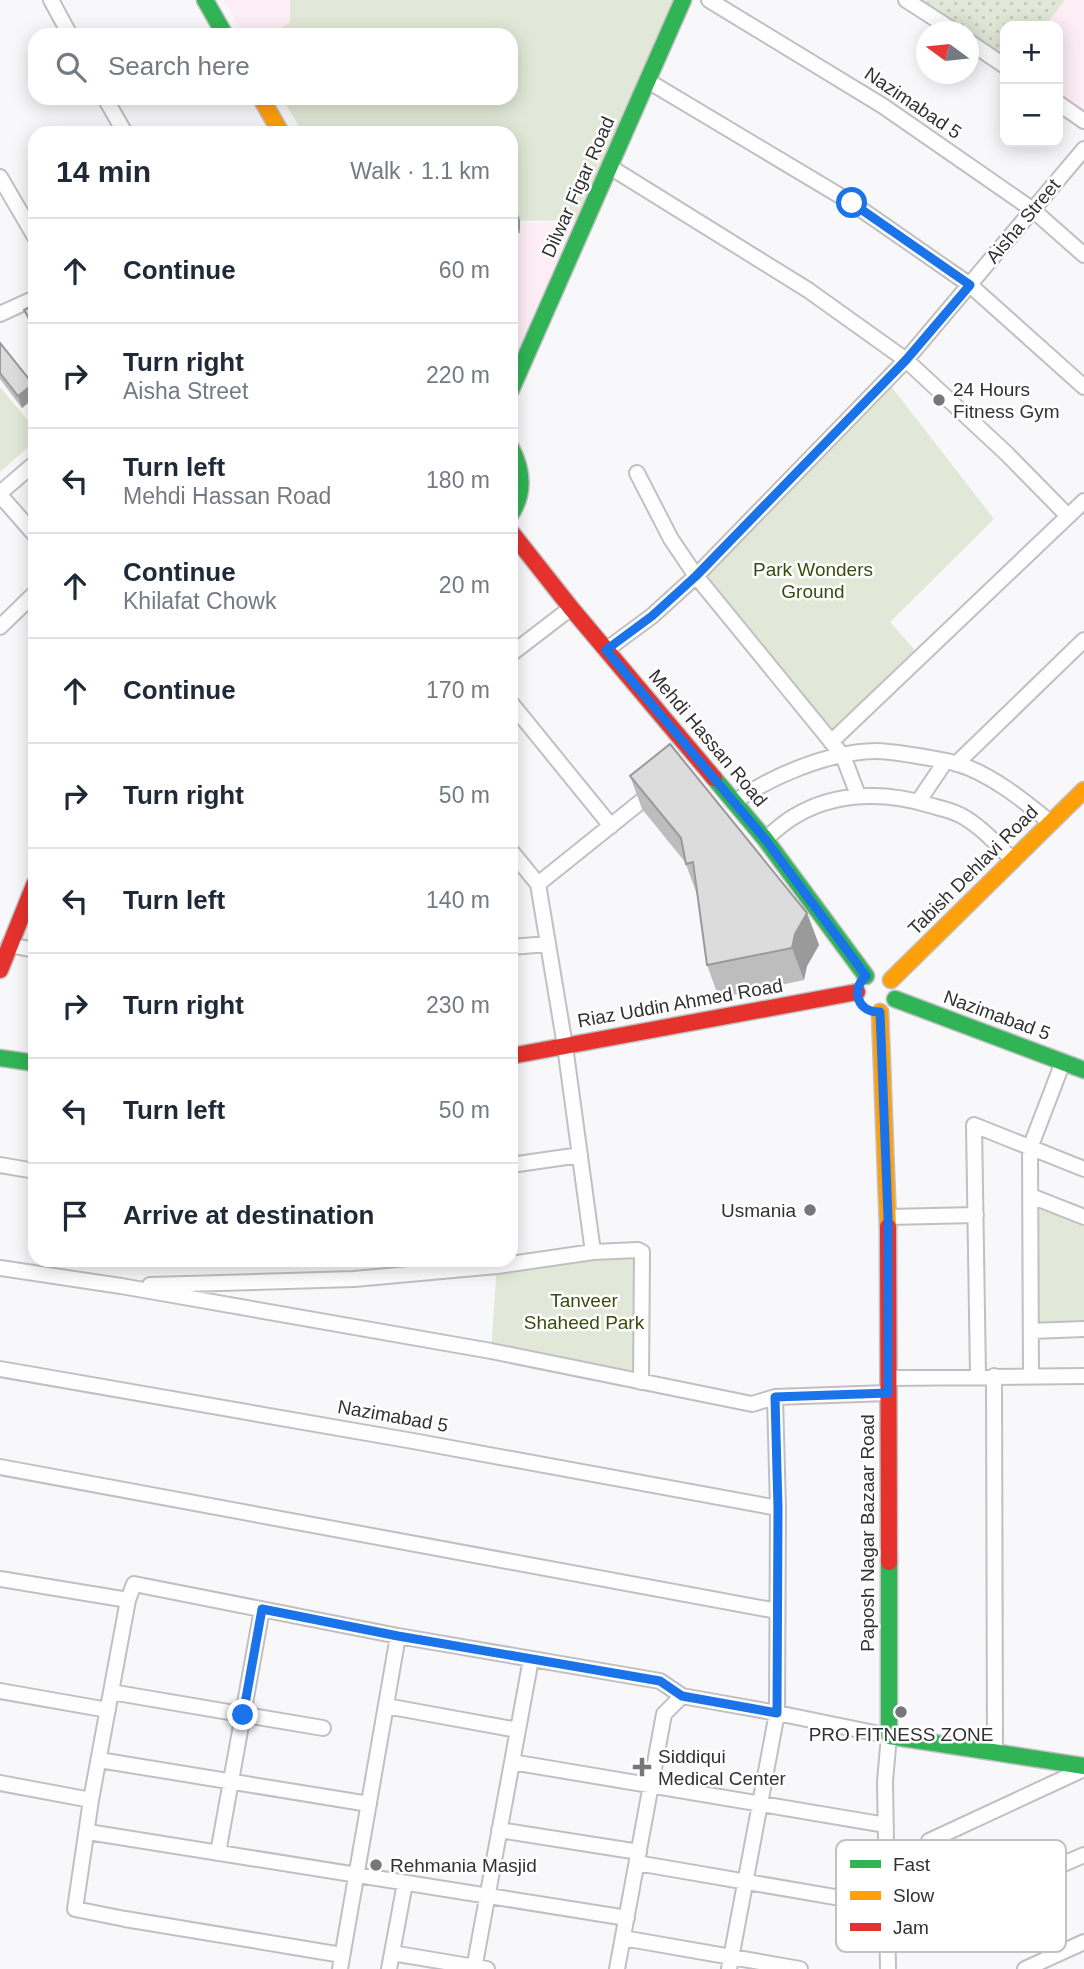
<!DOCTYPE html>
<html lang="en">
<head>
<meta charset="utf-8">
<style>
  :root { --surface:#fff; --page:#f2f2f3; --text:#1f2937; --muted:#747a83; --line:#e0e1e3 }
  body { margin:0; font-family:Arial,sans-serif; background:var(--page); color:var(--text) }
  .controls { position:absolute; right:21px; top:21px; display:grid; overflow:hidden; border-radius:14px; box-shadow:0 4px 18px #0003 }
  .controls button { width:63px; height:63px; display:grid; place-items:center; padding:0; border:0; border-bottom:2px solid var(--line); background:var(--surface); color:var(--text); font:35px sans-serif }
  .compass { position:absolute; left:916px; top:21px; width:63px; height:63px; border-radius:50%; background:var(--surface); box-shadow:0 4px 18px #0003; rotate:285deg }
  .stop { position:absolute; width:21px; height:21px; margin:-16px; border:5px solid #1a73e8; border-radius:50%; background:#fff }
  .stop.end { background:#1a73e8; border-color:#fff; box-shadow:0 2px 7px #0008 }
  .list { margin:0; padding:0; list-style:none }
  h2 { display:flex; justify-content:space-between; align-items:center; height:91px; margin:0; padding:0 28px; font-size:30px }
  h2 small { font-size:23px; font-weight:400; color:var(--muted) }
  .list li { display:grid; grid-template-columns:46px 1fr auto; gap:21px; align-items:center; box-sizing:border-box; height:105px; padding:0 28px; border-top:2px solid var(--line) }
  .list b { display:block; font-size:26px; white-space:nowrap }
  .list p { margin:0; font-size:23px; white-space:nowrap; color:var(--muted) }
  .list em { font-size:23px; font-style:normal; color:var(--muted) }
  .icon { flex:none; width:38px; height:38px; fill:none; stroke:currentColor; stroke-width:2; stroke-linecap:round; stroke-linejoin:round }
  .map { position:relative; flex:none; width:1084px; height:1969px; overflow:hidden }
  .search { position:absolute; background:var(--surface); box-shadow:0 4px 18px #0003; left:28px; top:28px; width:490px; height:77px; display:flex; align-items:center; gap:18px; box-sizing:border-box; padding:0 24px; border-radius:21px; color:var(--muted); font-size:26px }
  .panel { position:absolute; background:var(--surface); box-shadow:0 4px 18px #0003; left:28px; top:126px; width:490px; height:1141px; border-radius:21px }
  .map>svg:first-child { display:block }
  .education { fill:#fceef4 }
  .grass { fill:url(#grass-dots) }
  .park { fill:#e1e8d7 }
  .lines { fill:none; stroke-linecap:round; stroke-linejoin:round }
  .street-casing { stroke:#c0c0c2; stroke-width:18 }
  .fast-casing { stroke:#c0c0c2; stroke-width:19 }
  .slow-casing { stroke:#c0c0c2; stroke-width:19 }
  .jam-casing { stroke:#c0c0c2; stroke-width:19 }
  .street { stroke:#fefefe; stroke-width:14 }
  .fast { stroke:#30b455; stroke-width:16 }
  .slow { stroke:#ff9f0a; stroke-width:16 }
  .jam { stroke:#e5322d; stroke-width:16 }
  .wall { fill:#bdbdbe }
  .shaded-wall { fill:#9a9a9b }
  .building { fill:#dcdcdd; stroke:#9a9a9b; stroke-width:2 }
  .route { stroke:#1a73e8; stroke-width:9 }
  .poi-dot { fill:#77777a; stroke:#fff; stroke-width:2.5 }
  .labels { text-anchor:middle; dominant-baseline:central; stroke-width:5; stroke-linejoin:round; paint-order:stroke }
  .street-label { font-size:19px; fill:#323234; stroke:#fff }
  .poi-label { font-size:19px; fill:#323234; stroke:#fff; text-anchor:start }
  .park-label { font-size:19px; fill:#394b0d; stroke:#fff }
  .key { fill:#fff; stroke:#c2c2c2; stroke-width:2 }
  .key-label { font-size:19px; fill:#323234 }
</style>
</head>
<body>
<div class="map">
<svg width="1084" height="1969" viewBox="0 0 1084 1969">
  <defs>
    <pattern id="grass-dots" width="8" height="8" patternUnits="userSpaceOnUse" patternTransform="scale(1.75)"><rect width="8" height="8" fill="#e1e8d7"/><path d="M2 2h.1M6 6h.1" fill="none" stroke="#c2c7b9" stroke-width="1.8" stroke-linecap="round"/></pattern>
  </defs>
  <rect width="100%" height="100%" fill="#f8f8fb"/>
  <path class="education" d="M 224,0 L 290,0 L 291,23 L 267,35 L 244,35 Z
    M 1065,0 L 1084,0 L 1084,121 L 1058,103 L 1058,26 L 1045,26 Z
    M 586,220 L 511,390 L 511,224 Z"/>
  <path class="grass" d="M 906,0 L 1065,0 L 1045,26 L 1005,26 L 1005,66 L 969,41 L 968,32 L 956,31 Z"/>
  <path class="park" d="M 290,0 L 682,0 L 586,220 L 511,221 L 511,133 L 303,133 L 282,98 L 511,98 L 511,35 L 267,35 L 290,23 Z
    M 887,381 L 994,519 L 890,622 L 921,657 L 831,742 L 696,576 Z
    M 0,387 L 35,429 L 35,441 L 0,472 Z
    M 1031,1196 L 1084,1217 L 1084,1329 L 1031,1331 Z
    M 642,1252 L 641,1382 L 491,1351 L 497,1266 Z"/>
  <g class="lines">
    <g class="street-casing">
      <path id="street" d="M 51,0 L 70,35
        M 709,0 L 883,106 L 1033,210 L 1084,255
        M 906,0 L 956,32
        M 968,41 L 1005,66
        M 648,81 L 852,203 L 970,285 L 1084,387
        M 105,98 L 125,133
        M 1058,103 L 1084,121
        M 610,167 L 808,290 L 906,360 L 1006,453 L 1068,516
        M 0,177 L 35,237
        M 0,314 L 35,298
        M 637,473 L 671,539 L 696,576 L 843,756 L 858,795
        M 0,493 L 35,463
        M 0,495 L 35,535
        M 0,627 L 35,593
        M 606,650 L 652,616 L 696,576 L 906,360 L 1084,149
        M 511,654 L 571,608
        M 511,703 L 611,826
        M 831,742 L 1084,501
        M 956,764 L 1084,640
        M 734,802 C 772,776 828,752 875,751 C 892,751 938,759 955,763 C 990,773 1023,800 1051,823
        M 918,802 L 945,762
        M 765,839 C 775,831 784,822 795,816 C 835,792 885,791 929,805 C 939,808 951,810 960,815 C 980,825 997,845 1013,860
        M 511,851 L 538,884
        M 9,945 L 35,950
        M 511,947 L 548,944
        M 0,1165 L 35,1171
        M 511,1165 L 580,1155
        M 1031,1196 L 1084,1217
        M 888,1217 L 976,1215
        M 593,1252 L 565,1046 L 538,884 L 654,791
        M 0,1268 L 121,1286 L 491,1351 L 752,1404 L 775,1397 L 888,1393
        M 150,1285 L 354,1279 L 497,1266 L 593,1252 L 638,1250 L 642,1252 L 641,1382
        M 1031,1331 L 1084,1329
        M 0,1369 L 413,1441 L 778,1508
        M 978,1376 L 974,1125 L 1084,1169
        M 994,1376 L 995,1751
        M 1031,1376 L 1030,1148 L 1063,1062
        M 888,1378 L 1084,1376
        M 0,1467 L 777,1611
        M 0,1579 L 128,1600
        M 0,1691 L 108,1710
        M 111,1692 L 323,1728
        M 386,1706 L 518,1730
        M 99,1760 L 369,1804
        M 512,1762 L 886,1825
        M 0,1783 L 91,1800
        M 499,1830 L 639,1852
        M 88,1832 L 627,1918
        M 929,1841 L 1084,1769
        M 218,1853 L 262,1609
        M 637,1863 L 887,1906
        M 623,1938 L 800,1969
        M 887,1941 L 1084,1855
        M 392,1953 L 487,1969
        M 342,1955 L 125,1919 L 75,1909 L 91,1800 L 128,1600 L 134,1584 L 398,1636 L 660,1681 L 682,1696
        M 340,1969 L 398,1636
        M 389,1969 L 405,1883
        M 474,1969 L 531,1659
        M 617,1969 L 664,1714 L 682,1696 L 777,1713 L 889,1736 L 885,1781 L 888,1969
        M 729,1969 L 777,1713 L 778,1508 L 775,1397
        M 1025,1969 L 1084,1942"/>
    </g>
    <g class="fast-casing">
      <path id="fast" d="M 205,0 L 225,35
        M 511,390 L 683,0
        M 511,448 C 523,471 525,492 511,514
        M 714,778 L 765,839 L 866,976
        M 895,999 L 1084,1070
        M 0,1058 L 35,1063
        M 889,1562 L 889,1736 L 1084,1766"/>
    </g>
    <g class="slow-casing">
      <path id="slow" d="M 261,98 L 281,133
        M 891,980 L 1084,790
        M 880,1012 L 888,1227"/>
    </g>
    <g class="jam-casing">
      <path id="jam" d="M 511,532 L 571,608 L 714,778
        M 0,970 L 35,883
        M 511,1056 L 857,992
        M 888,1227 L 889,1562"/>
    </g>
    <use href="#street" class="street"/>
    <use href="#fast" class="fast"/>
    <use href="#slow" class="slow"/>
    <use href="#jam" class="jam"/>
  </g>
  <path class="wall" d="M 511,209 L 520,220 L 520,233 L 511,234 Z
    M 35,304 L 35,333 L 29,322 L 24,310 Z
    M 0,343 L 35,391 L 35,414 L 31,409 L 29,402 L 22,408 L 0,379 Z
    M 630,776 L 807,913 L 819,945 L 807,966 L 804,980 L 719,998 L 707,965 L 698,897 L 685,862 L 642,809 Z"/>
  <path class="shaded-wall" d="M 516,209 L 520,220 L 520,233 L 516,221 Z
    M 33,384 L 35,391 L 27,398 L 29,402 L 22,408 L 18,396 Z
    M 807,913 L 819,945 L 807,966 L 804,980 L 792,948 L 795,934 Z"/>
  <path class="building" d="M 511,209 L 516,209 L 516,221 L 511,222 Z
    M 35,304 L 35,329 L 24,310 Z
    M 0,343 L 33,384 L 18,396 L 0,373 Z
    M 35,391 L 35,407 L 27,398 Z
    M 670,744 L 807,913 L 795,934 L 792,948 L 707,965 L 693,862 L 686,864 L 681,838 L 630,776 Z"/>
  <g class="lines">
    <path class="route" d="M 243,1715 L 262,1609 L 398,1636 L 660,1681 L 682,1696 L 777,1713 L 778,1508 L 775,1397 L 888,1393 L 888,1217 L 880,1012 C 858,1013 850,990 866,976 L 765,839 L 606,650 L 652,616 L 696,576 L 906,360 L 970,285 L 852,203"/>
  </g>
  <g class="poi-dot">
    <circle cx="939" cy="400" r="7"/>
    <circle cx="810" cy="1210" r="7"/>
    <circle cx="901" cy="1712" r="7"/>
    <path d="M638.5 1756.5h7v7h7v7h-7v7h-7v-7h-7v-7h7z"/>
    <circle cx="376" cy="1865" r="7"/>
  </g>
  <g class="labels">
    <g class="street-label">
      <text transform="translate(913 103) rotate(34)">Nazimabad 5</text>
      <text transform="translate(578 187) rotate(-66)">Dilwar Figar Road</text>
      <text transform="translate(1023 221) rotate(-50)">Aisha Street</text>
      <text transform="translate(708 738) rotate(50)">Mehdi Hassan Road</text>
      <text transform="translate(973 870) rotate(-45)">Tabish Dehlavi Road</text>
      <text transform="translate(680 1003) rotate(-10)">Riaz Uddin Ahmed Road</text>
      <text transform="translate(997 1015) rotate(20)">Nazimabad 5</text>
      <text transform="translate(393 1416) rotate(10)">Nazimabad 5</text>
      <text transform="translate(867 1533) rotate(-90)">Paposh Nagar Bazaar Road</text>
    </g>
    <g class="poi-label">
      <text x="953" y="389">24 Hours<tspan x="953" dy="22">Fitness Gym</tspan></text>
      <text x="796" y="1210" text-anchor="end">Usmania</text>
      <text x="901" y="1734" text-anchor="middle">PRO FITNESS ZONE</text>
      <text x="658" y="1756">Siddiqui<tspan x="658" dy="22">Medical Center</tspan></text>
      <text x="390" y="1865">Rehmania Masjid</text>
    </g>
    <g class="park-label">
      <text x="813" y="569">Park Wonders<tspan x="813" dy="22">Ground</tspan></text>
      <text x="584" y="1300">Tanveer<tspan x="584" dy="22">Shaheed Park</tspan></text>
    </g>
  </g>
  <rect x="836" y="1840" width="230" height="112" rx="10" class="key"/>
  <rect x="850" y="1860" width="31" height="8" fill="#30b455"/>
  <rect x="850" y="1891" width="31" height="9" fill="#ff9f0a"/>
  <rect x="850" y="1923" width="31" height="8" fill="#e5322d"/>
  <g class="key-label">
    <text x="893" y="1871">Fast</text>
    <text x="893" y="1902">Slow</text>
    <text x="893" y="1934">Jam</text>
  </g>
</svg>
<div class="controls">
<button>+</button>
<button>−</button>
</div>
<svg class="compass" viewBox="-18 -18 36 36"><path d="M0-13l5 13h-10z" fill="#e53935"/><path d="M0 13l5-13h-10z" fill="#747a83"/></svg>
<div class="stop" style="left:852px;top:203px"></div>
<div class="stop end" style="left:243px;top:1715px"></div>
<div class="search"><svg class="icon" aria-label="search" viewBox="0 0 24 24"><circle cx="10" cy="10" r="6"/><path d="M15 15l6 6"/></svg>Search here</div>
<section class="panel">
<h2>14 min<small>Walk · 1.1 km</small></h2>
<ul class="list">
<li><svg class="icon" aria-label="ahead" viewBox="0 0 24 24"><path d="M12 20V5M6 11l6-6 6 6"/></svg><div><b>Continue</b></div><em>60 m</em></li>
<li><svg class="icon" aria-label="right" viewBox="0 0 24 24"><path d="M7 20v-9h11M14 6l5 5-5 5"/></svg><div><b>Turn right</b><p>Aisha Street</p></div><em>220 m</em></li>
<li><svg class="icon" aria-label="left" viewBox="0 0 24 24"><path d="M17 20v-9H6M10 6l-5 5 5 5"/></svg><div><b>Turn left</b><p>Mehdi Hassan Road</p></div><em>180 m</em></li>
<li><svg class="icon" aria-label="ahead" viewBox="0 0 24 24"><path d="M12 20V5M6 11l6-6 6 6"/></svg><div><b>Continue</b><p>Khilafat Chowk</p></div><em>20 m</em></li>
<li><svg class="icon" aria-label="ahead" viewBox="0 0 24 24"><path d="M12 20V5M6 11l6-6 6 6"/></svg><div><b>Continue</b></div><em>170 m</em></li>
<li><svg class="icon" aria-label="right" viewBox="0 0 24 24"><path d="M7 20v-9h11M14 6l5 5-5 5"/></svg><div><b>Turn right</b></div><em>50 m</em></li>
<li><svg class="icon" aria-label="left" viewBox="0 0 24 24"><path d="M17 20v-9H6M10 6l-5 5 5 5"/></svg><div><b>Turn left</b></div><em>140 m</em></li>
<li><svg class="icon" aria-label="right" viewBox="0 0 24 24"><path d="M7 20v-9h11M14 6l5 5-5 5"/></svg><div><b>Turn right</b></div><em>230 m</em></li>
<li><svg class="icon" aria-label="left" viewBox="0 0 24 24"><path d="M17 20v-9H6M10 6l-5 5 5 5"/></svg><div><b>Turn left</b></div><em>50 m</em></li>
<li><svg class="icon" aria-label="arrive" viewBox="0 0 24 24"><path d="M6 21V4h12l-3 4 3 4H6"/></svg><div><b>Arrive at destination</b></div></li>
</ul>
</section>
</div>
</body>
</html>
